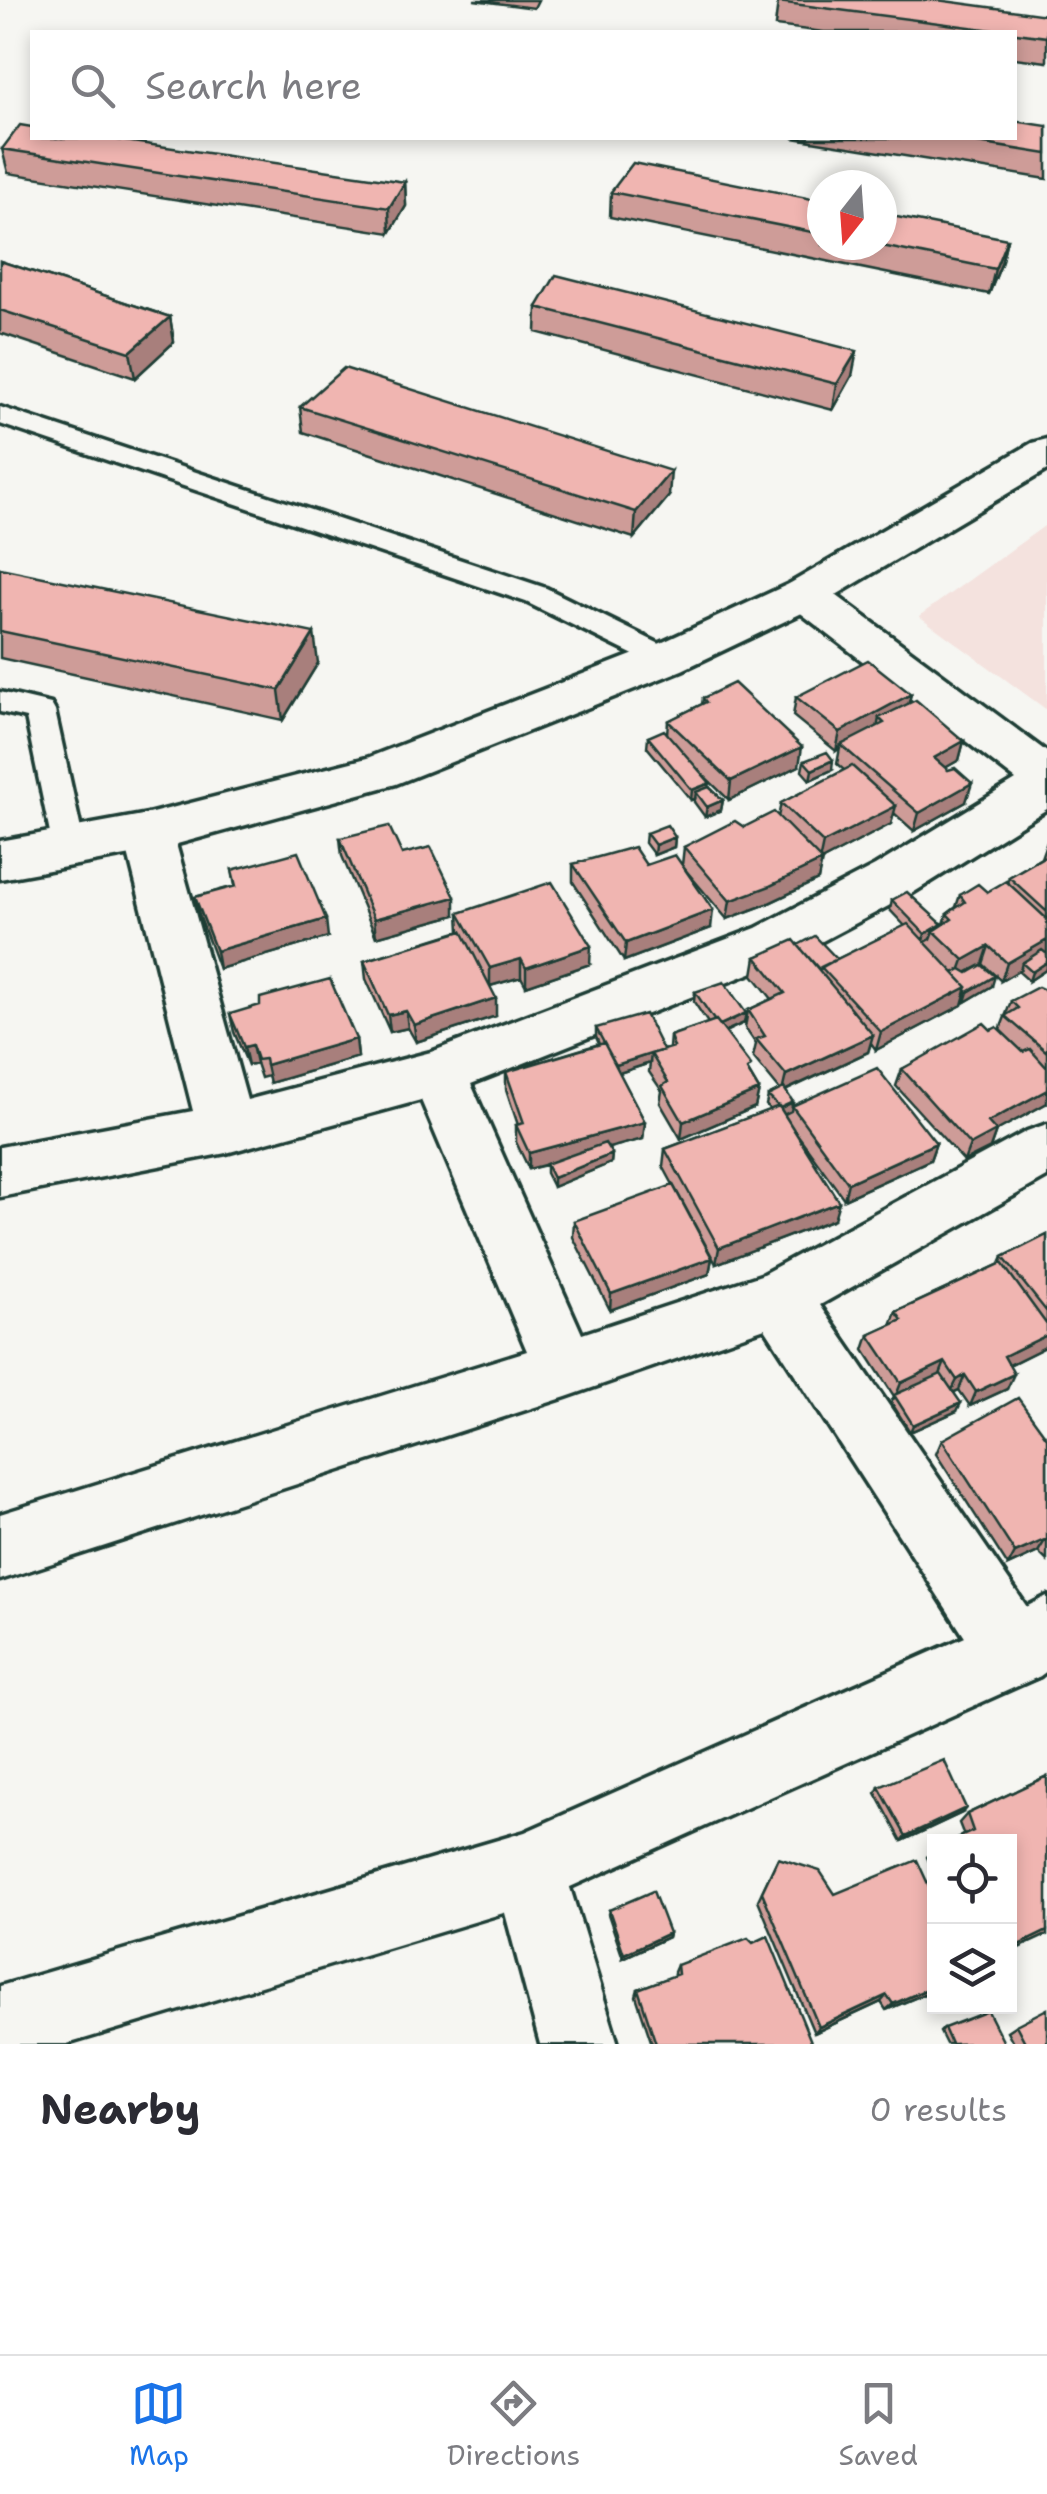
<!DOCTYPE html>
<html lang="en">
<head>
<meta charset="utf-8">
<style>
  :root { --surface:#fff; --page:#f7f7f7; --text:#2b2b33; --muted:#7c7c81; --line:#e1e1e2; --accent:#1a73e8 }
  body { margin:0; font-family:"Shantell Sans",sans-serif; background:var(--page); color:var(--text) }
  .controls { position:absolute; right:30px; bottom:30px; display:grid; overflow:hidden; border-radius:0px; box-shadow:0 5px 15px #0003 }
  .controls button { width:90px; height:90px; display:grid; place-items:center; padding:0; border:0; border-bottom:2px solid var(--line); background:var(--surface); color:var(--text); font:50px sans-serif }
  .compass { position:absolute; left:807px; top:170px; width:90px; height:90px; border-radius:50%; background:var(--surface); box-shadow:0 5px 15px #0003; rotate:197deg }
  .list { margin:0; padding:0; list-style:none }
  h2 { display:flex; justify-content:space-between; align-items:center; height:130px; margin:0; padding:0 40px; font-size:42px }
  h2 small { font-size:32px; font-weight:400; color:var(--muted) }
  .icon { flex:none; width:55px; height:55px; fill:none; stroke:currentColor; stroke-width:2; stroke-linecap:round; stroke-linejoin:round }
  .map { position:relative; flex:none; width:1047px; height:2044px; overflow:hidden }
  .search { position:absolute; background:var(--surface); box-shadow:0 5px 15px #0003; left:30px; right:30px; top:30px; height:110px; display:flex; align-items:center; gap:25px; box-sizing:border-box; padding:0 35px; border-radius:0px; color:var(--muted); font-size:38px }
  .sheet { height:310px; background:var(--surface) }
  nav { display:flex; justify-content:space-around; align-items:center; box-sizing:border-box; height:140px; border-top:2px solid var(--line); background:var(--surface); font-size:28px; color:var(--muted) }
  nav a { display:grid; justify-items:center; gap:5px }
  nav .on { color:var(--accent) }
  .map>svg:first-child { display:block }
  .built { fill:#f4e2de }
  .lines { fill:none; stroke-linecap:round; stroke-linejoin:round }
  .service-casing { stroke:#1f3d34; stroke-width:7 }
  .minor-casing { stroke:#1f3d34; stroke-width:7 }
  .tertiary-casing { stroke:#1f3d34; stroke-width:7 }
  .service { fill:#f6f6f2; fill-rule:evenodd }
  .minor { fill:#f6f6f2; fill-rule:evenodd }
  .tertiary { fill:#f6f6f2; fill-rule:evenodd }
  .wall { fill:#ce9c98; stroke:#1f3d34; stroke-width:2.5 }
  .shaded-wall { fill:#a87f7c; stroke:#1f3d34; stroke-width:2.5 }
  .building { fill:#f0b5b1; stroke:#1f3d34; stroke-width:2.5 }
</style>
</head>
<body>
<div class="map">
<svg width="1047" height="2044" viewBox="0 0 1047 2044">
  <rect width="100%" height="100%" fill="#f6f6f2"/>
  <filter id="ink" filterUnits="userSpaceOnUse"><feTurbulence type="fractalNoise" baseFrequency=".01" numOctaves="2"/><feDisplacementMap in="SourceGraphic" scale="20" xChannelSelector="R" yChannelSelector="G"/><feConvolveMatrix kernelMatrix="1 2 1 2 8 2 1 2 1" color-interpolation-filters="sRGB"/></filter>
  <g filter="url(#ink)">
    <path class="built" d="M 1047,524 L 1047,710 L 919,616 Z"/>
    <g class="lines">
      <g class="service-casing">
        <path id="service" d="M 0,407 L 546,588 L 676,652 L 681,659 L 676,666 L 656,666 L 526,602 L 0,424 Z
          M 0,692 L 51,704 L 55,711 L 85,848 L 80,856 L 69,860 L 58,856 L 53,848 L 26,718 L 0,712 Z"/>
      </g>
      <g class="minor-casing">
        <path id="minor" d="M 805,579 L 821,584 L 1047,752 L 1047,809 L 911,894 L 794,956 L 471,1084 L 582,1334 L 761,1275 L 1027,1131 L 1047,1124 L 1047,1177 L 820,1305 L 1040,1626 C 1047,1646 1047,1656 1040,1676 L 1015,1686 L 990,1676 L 765,1328 L 566,1397 L 0,1580 L 0,1514 L 527,1351 L 421,1100 L 226,1153 L 0,1197 L 0,1147 L 193,1111 L 123,833 L 130,820 L 148,814 L 166,820 L 173,833 L 247,1100 L 431,1052 L 756,928 L 875,866 L 1016,780 L 789,604 L 782,594 L 789,584 Z
          M 530,1831 L 556,1842 L 618,2044 L 540,2044 L 493,1868 L 504,1842 Z"/>
      </g>
      <g class="tertiary-casing">
        <path id="tertiary" d="M 1047,439 L 1047,470 L 821,604 L 682,670 L 396,784 L 148,852 L 0,879 L 0,841 L 148,814 L 367,758 L 650,648 L 789,584 L 1032,443 Z
          M 1047,1596 L 1047,1671 L 1040,1676 L 530,1905 L 67,2044 L 0,2044 L 0,1986 L 525,1832 L 990,1626 Z"/>
      </g>
      <use href="#service" class="service"/>
      <use href="#minor" class="minor"/>
      <use href="#tertiary" class="tertiary"/>
    </g>
    <path class="wall" d="M 474,0 L 538,0 L 534,8 Z
      M 778,2 L 1047,15 L 1047,62 L 1014,58 L 1014,32 L 824,32 L 775,26 Z
      M 1047,126 L 1047,179 L 793,138 L 1014,138 Z
      M 2,149 L 405,182 L 406,206 L 390,233 L 8,173 Z
      M 611,192 L 822,201 L 822,245 L 882,245 L 1007,239 L 1001,264 L 989,294 L 610,217 Z
      M 0,261 L 170,317 L 174,342 L 135,378 L 0,333 Z
      M 537,307 L 852,376 L 833,410 L 536,332 Z
      M 300,407 L 669,496 L 634,538 L 303,432 Z
      M 0,568 L 318,663 L 283,720 L 0,658 Z
      M 911,694 L 908,704 L 964,741 L 959,760 L 945,768 L 966,802 L 914,831 L 894,813 L 891,824 L 821,861 L 818,880 L 767,904 L 727,919 L 683,867 L 711,928 L 624,961 L 573,882 L 573,864 L 682,865 L 684,847 L 778,817 L 781,803 L 844,770 L 837,764 L 840,748 L 836,751 L 793,716 L 796,697 Z
      M 703,698 L 799,766 L 729,800 L 699,771 L 709,787 L 723,800 L 721,810 L 705,817 L 694,802 L 695,799 L 691,800 L 647,747 L 648,737 L 667,734 L 668,721 L 702,704 Z
      M 804,761 L 832,770 L 810,780 L 802,771 Z
      M 646,833 L 675,837 L 674,847 L 654,855 L 645,843 Z
      M 340,838 L 402,854 L 455,915 L 376,937 L 342,856 Z
      M 1047,841 L 1047,969 L 1029,981 L 1019,972 L 1020,970 L 1001,981 L 983,964 L 982,965 L 992,986 L 965,1002 L 963,1000 L 962,1005 L 876,1050 L 871,1043 L 868,1052 L 785,1091 L 793,1105 L 936,1143 L 930,1160 L 844,1199 L 795,1131 L 834,1219 L 716,1264 L 663,1166 L 665,1149 L 770,1110 L 766,1105 L 768,1096 L 780,1090 L 753,1057 L 756,1044 L 745,1028 L 748,1010 L 772,999 L 753,975 L 756,957 L 798,945 L 837,959 L 905,926 L 890,910 L 892,900 L 944,924 L 947,914 L 956,907 L 960,895 L 987,892 L 1007,882 L 1009,877 L 1041,858 Z
      M 232,870 L 328,937 L 219,969 L 199,915 L 195,897 L 235,886 Z
      M 459,913 L 590,964 L 526,986 L 521,977 L 490,986 L 496,1016 L 416,1042 L 408,1028 L 390,1032 L 366,979 L 364,961 L 460,931 Z
      M 1047,991 L 1047,1103 L 996,1131 L 990,1148 L 964,1161 L 896,1086 L 902,1069 L 991,1030 L 1000,1030 L 1011,1001 Z
      M 695,992 L 746,1013 L 744,1023 L 725,1032 L 759,1090 L 755,1107 L 681,1139 L 660,1103 L 662,1091 L 649,1072 L 650,1063 L 619,1073 L 645,1122 L 643,1139 L 608,1148 L 612,1154 L 611,1163 L 553,1187 L 546,1173 L 546,1165 L 529,1169 L 516,1142 L 516,1125 L 518,1125 L 506,1089 L 506,1072 L 599,1044 L 596,1037 L 596,1028 L 663,1050 L 669,1048 L 670,1036 L 708,1023 L 694,1002 Z
      M 230,1014 L 356,1039 L 358,1057 L 270,1083 L 268,1076 L 261,1078 L 256,1063 L 248,1065 L 234,1032 Z
      M 574,1221 L 712,1258 L 709,1274 L 610,1310 L 573,1237 Z
      M 1047,1235 L 1047,1343 L 1045,1347 L 1009,1365 L 1007,1389 L 970,1406 L 959,1390 L 954,1392 L 957,1411 L 910,1432 L 891,1402 L 894,1396 L 864,1350 L 869,1335 L 891,1325 L 896,1312 L 1000,1264 L 1003,1257 Z
      M 1047,1438 L 1047,1561 L 1038,1552 L 1008,1566 L 936,1454 L 942,1440 Z
      M 1047,1776 L 1010,1952 L 959,1823 L 967,1814 Z
      M 879,1787 L 962,1813 L 902,1841 L 876,1793 Z
      M 934,1847 L 934,1873 L 927,1857 Z
      M 778,1858 L 835,1894 L 934,1990 L 886,2010 L 881,2002 L 814,2033 L 758,1900 Z
      M 609,1910 L 669,1933 L 668,1937 L 623,1958 L 608,1914 Z
      M 677,1965 L 812,2044 L 652,2044 L 636,1996 L 638,1989 L 674,1976 L 674,1972 Z
      M 1016,2025 L 1047,2044 L 1014,2044 L 1007,2031 Z
      M 944,2028 L 1002,2044 L 946,2044 L 940,2032 Z"/>
    <path class="shaded-wall" d="M 405,182 L 406,206 L 390,233 L 389,208 Z
      M 1007,239 L 1001,264 L 989,294 L 995,269 Z
      M 170,317 L 174,342 L 135,378 L 130,352 Z
      M 857,351 L 852,376 L 833,410 L 837,384 Z
      M 671,471 L 669,496 L 634,538 L 636,512 Z
      M 314,633 L 318,663 L 283,720 L 279,690 Z
      M 911,694 L 906,713 L 884,723 L 879,718 L 877,729 L 841,745 L 840,748 L 836,751 L 840,732 Z
      M 964,741 L 959,760 L 929,777 L 934,758 Z
      M 802,747 L 799,766 L 729,800 L 731,781 Z
      M 833,760 L 832,770 L 810,780 L 812,770 Z
      M 710,783 L 708,793 L 696,792 L 695,799 L 691,800 L 692,790 Z
      M 972,783 L 966,802 L 914,831 L 919,813 Z
      M 723,800 L 721,810 L 705,817 L 707,807 Z
      M 896,806 L 891,824 L 819,862 L 823,843 Z
      M 675,837 L 674,847 L 654,855 L 655,845 Z
      M 822,861 L 818,880 L 767,904 L 727,919 L 730,901 Z
      M 455,897 L 455,915 L 376,937 L 374,919 Z
      M 713,910 L 711,928 L 624,961 L 626,943 Z
      M 326,919 L 328,937 L 219,969 L 216,951 Z
      M 942,924 L 934,931 L 931,939 L 922,944 L 925,934 Z
      M 1047,940 L 1047,954 L 1022,963 L 1020,970 L 1001,981 L 1007,963 Z
      M 591,946 L 590,964 L 526,986 L 526,968 Z
      M 989,946 L 983,964 L 958,977 L 964,960 Z
      M 521,959 L 521,977 L 490,986 L 490,968 Z
      M 1047,962 L 1047,969 L 1029,981 L 1032,972 Z
      M 995,976 L 992,986 L 965,1002 L 968,992 Z
      M 967,987 L 962,1005 L 876,1050 L 881,1032 Z
      M 496,998 L 496,1016 L 416,1042 L 414,1025 Z
      M 406,1011 L 408,1028 L 390,1032 L 388,1015 Z
      M 746,1013 L 744,1023 L 717,1035 L 718,1026 Z
      M 873,1035 L 868,1052 L 782,1092 L 786,1075 Z
      M 356,1039 L 358,1057 L 270,1083 L 266,1065 Z
      M 252,1045 L 256,1063 L 248,1065 L 244,1047 Z
      M 663,1050 L 651,1054 L 650,1063 L 616,1074 L 616,1065 Z
      M 759,1090 L 755,1107 L 681,1139 L 683,1122 Z
      M 1047,1090 L 1047,1103 L 996,1131 L 990,1148 L 964,1161 L 970,1145 L 988,1122 Z
      M 793,1102 L 791,1111 L 777,1118 L 779,1109 Z
      M 645,1122 L 643,1139 L 529,1169 L 529,1153 Z
      M 936,1143 L 930,1160 L 844,1199 L 848,1183 Z
      M 612,1154 L 611,1163 L 553,1187 L 553,1178 Z
      M 839,1202 L 834,1219 L 716,1264 L 719,1248 Z
      M 712,1258 L 709,1274 L 610,1310 L 611,1294 Z
      M 1047,1335 L 1047,1343 L 1045,1347 L 997,1371 L 1004,1356 Z
      M 945,1362 L 939,1377 L 895,1398 L 901,1383 Z
      M 1014,1374 L 1007,1389 L 970,1406 L 976,1392 Z
      M 965,1375 L 959,1390 L 950,1394 L 957,1380 Z
      M 961,1403 L 957,1411 L 910,1432 L 913,1425 Z
      M 1046,1539 L 1038,1552 L 1008,1566 L 1015,1553 Z
      M 966,1808 L 962,1813 L 902,1841 L 906,1836 Z
      M 1047,1931 L 1047,1935 L 1010,1952 L 1010,1949 Z
      M 669,1933 L 668,1937 L 623,1958 L 624,1954 Z
      M 934,1986 L 934,1990 L 886,2010 L 893,2004 Z
      M 887,1995 L 881,2002 L 814,2033 L 819,2027 Z"/>
    <path class="building" d="M 779,0 L 937,0 L 1047,15 L 1047,37 L 778,2 Z
      M 1014,121 L 1047,126 L 1047,154 L 947,138 L 1014,138 Z
      M 20,125 L 32,127 L 32,138 L 105,138 L 405,182 L 389,208 L 2,149 Z
      M 633,163 L 822,201 L 822,234 L 611,192 Z
      M 882,214 L 1007,239 L 995,269 L 877,245 L 882,245 Z
      M 0,261 L 170,317 L 130,352 L 0,310 Z
      M 556,275 L 857,351 L 837,384 L 537,307 Z
      M 344,368 L 671,471 L 636,512 L 300,407 Z
      M 0,568 L 314,633 L 279,690 L 0,631 Z
      M 868,660 L 911,694 L 840,732 L 796,697 Z
      M 734,683 L 802,747 L 731,781 L 668,721 L 706,702 L 703,698 Z
      M 916,700 L 964,741 L 934,758 L 948,770 L 955,768 L 972,783 L 919,813 L 841,745 L 884,723 L 879,718 Z
      M 664,730 L 710,783 L 692,790 L 648,737 Z
      M 827,752 L 833,760 L 812,770 L 804,761 Z
      M 852,766 L 896,806 L 823,843 L 781,803 Z
      M 709,787 L 723,800 L 707,807 L 696,792 Z
      M 774,812 L 822,861 L 770,886 L 730,901 L 684,847 L 735,821 L 744,827 Z
      M 667,825 L 675,837 L 655,845 L 646,833 Z
      M 389,826 L 402,854 L 431,847 L 455,897 L 374,919 L 340,838 Z
      M 634,847 L 646,865 L 675,855 L 713,910 L 626,943 L 573,864 Z
      M 298,852 L 326,919 L 216,951 L 195,897 L 236,886 L 232,870 Z
      M 1047,855 L 1047,912 L 1009,877 Z
      M 1006,881 L 1047,919 L 1047,940 L 1007,963 L 989,946 L 964,960 L 934,931 L 952,919 L 947,914 L 965,902 L 960,895 L 978,884 L 987,892 Z
      M 552,882 L 591,946 L 526,968 L 521,959 L 490,968 L 459,913 Z
      M 907,892 L 942,924 L 925,934 L 892,900 Z
      M 908,924 L 967,987 L 881,1032 L 821,967 Z
      M 462,931 L 496,998 L 414,1025 L 406,1011 L 388,1015 L 364,961 Z
      M 815,936 L 837,959 L 819,969 L 798,945 Z
      M 794,940 L 873,1035 L 786,1075 L 756,1039 L 765,1036 L 748,1010 L 785,993 L 756,957 Z
      M 1042,950 L 1047,954 L 1047,962 L 1032,972 L 1022,963 Z
      M 982,965 L 995,976 L 968,992 L 966,990 L 967,987 L 954,973 L 961,969 L 968,973 Z
      M 330,979 L 356,1039 L 266,1065 L 265,1059 L 257,1060 L 252,1045 L 244,1047 L 230,1014 L 260,1005 L 260,998 Z
      M 724,982 L 746,1013 L 720,1025 L 716,1020 L 714,1020 L 695,992 Z
      M 1038,987 L 1047,991 L 1047,1052 L 1005,1016 L 1018,1008 L 1011,1001 Z
      M 645,1014 L 663,1050 L 616,1065 L 596,1028 Z
      M 716,1020 L 751,1066 L 747,1070 L 759,1090 L 683,1122 L 662,1086 L 668,1082 L 651,1054 L 674,1047 L 670,1036 Z
      M 984,1023 L 991,1030 L 997,1027 L 1023,1052 L 1030,1049 L 1047,1068 L 1047,1090 L 988,1122 L 996,1131 L 970,1145 L 902,1069 Z
      M 604,1043 L 645,1122 L 529,1153 L 516,1125 L 524,1123 L 506,1072 Z
      M 877,1068 L 936,1143 L 848,1183 L 792,1106 Z
      M 784,1088 L 793,1102 L 780,1108 L 768,1096 Z
      M 779,1106 L 839,1202 L 719,1248 L 665,1149 Z
      M 605,1143 L 612,1154 L 553,1178 L 546,1164 Z
      M 673,1185 L 712,1258 L 611,1294 L 574,1221 Z
      M 1047,1235 L 1047,1312 L 1003,1257 Z
      M 1002,1263 L 1047,1325 L 1047,1335 L 1004,1356 L 1014,1374 L 976,1392 L 965,1375 L 957,1380 L 945,1362 L 901,1383 L 869,1335 L 902,1320 L 896,1312 Z
      M 941,1374 L 961,1403 L 913,1425 L 894,1395 Z
      M 1018,1398 L 1047,1438 L 1047,1539 L 1015,1553 L 942,1440 Z
      M 944,1760 L 966,1808 L 906,1836 L 879,1787 Z
      M 1047,1776 L 1047,1931 L 1010,1949 L 1010,1842 L 949,1842 L 973,1831 L 967,1814 Z
      M 778,1858 L 820,1871 L 835,1894 L 917,1860 L 934,1897 L 934,1986 L 893,2004 L 887,1995 L 819,2027 L 762,1892 Z
      M 653,1891 L 669,1933 L 624,1954 L 609,1910 Z
      M 768,1936 L 812,2044 L 656,2044 L 638,1989 L 678,1974 L 677,1965 L 748,1938 L 753,1943 Z
      M 1047,2009 L 1047,2044 L 1026,2044 L 1016,2025 Z
      M 988,2011 L 1004,2043 L 951,2044 L 944,2028 Z"/>
  </g>
</svg>
<div class="controls">
<button><svg class="icon" aria-label="locate" viewBox="0 0 24 24"><circle cx="12" cy="12" r="6"/><path d="M12 2v4M12 18v4M2 12h4M18 12h4"/></svg></button>
<button><svg class="icon" aria-label="layers" viewBox="0 0 24 24"><path d="M12 4l9 5-9 5-9-5zM3 14l9 5 9-5"/></svg></button>
</div>
<svg class="compass" viewBox="-18 -18 36 36"><path d="M0-13l5 13h-10z" fill="#e53935"/><path d="M0 13l5-13h-10z" fill="#7c7c81"/></svg>
<div class="search"><svg class="icon" aria-label="search" viewBox="0 0 24 24"><circle cx="10" cy="10" r="6"/><path d="M15 15l6 6"/></svg>Search here</div>
</div>
<section class="sheet">
<h2>Nearby<small>0 results</small></h2>
<ul class="list">
</ul>
</section>
<nav>
<a class="on"><svg class="icon" aria-label="map" viewBox="0 0 24 24"><path d="M3 6l6-2 6 2 6-2v14l-6 2-6-2-6 2zM9 4v14M15 6v14"/></svg>Map</a>
<a><svg class="icon" aria-label="directions" viewBox="0 0 24 24"><path d="M12 3l9 9-9 9-9-9zM9 14v-3h6M13 9l2 2-2 2"/></svg>Directions</a>
<a><svg class="icon" aria-label="saved" viewBox="0 0 24 24"><path d="M7 4h10v16l-5-4-5 4z"/></svg>Saved</a>
</nav>
</body>
</html>
